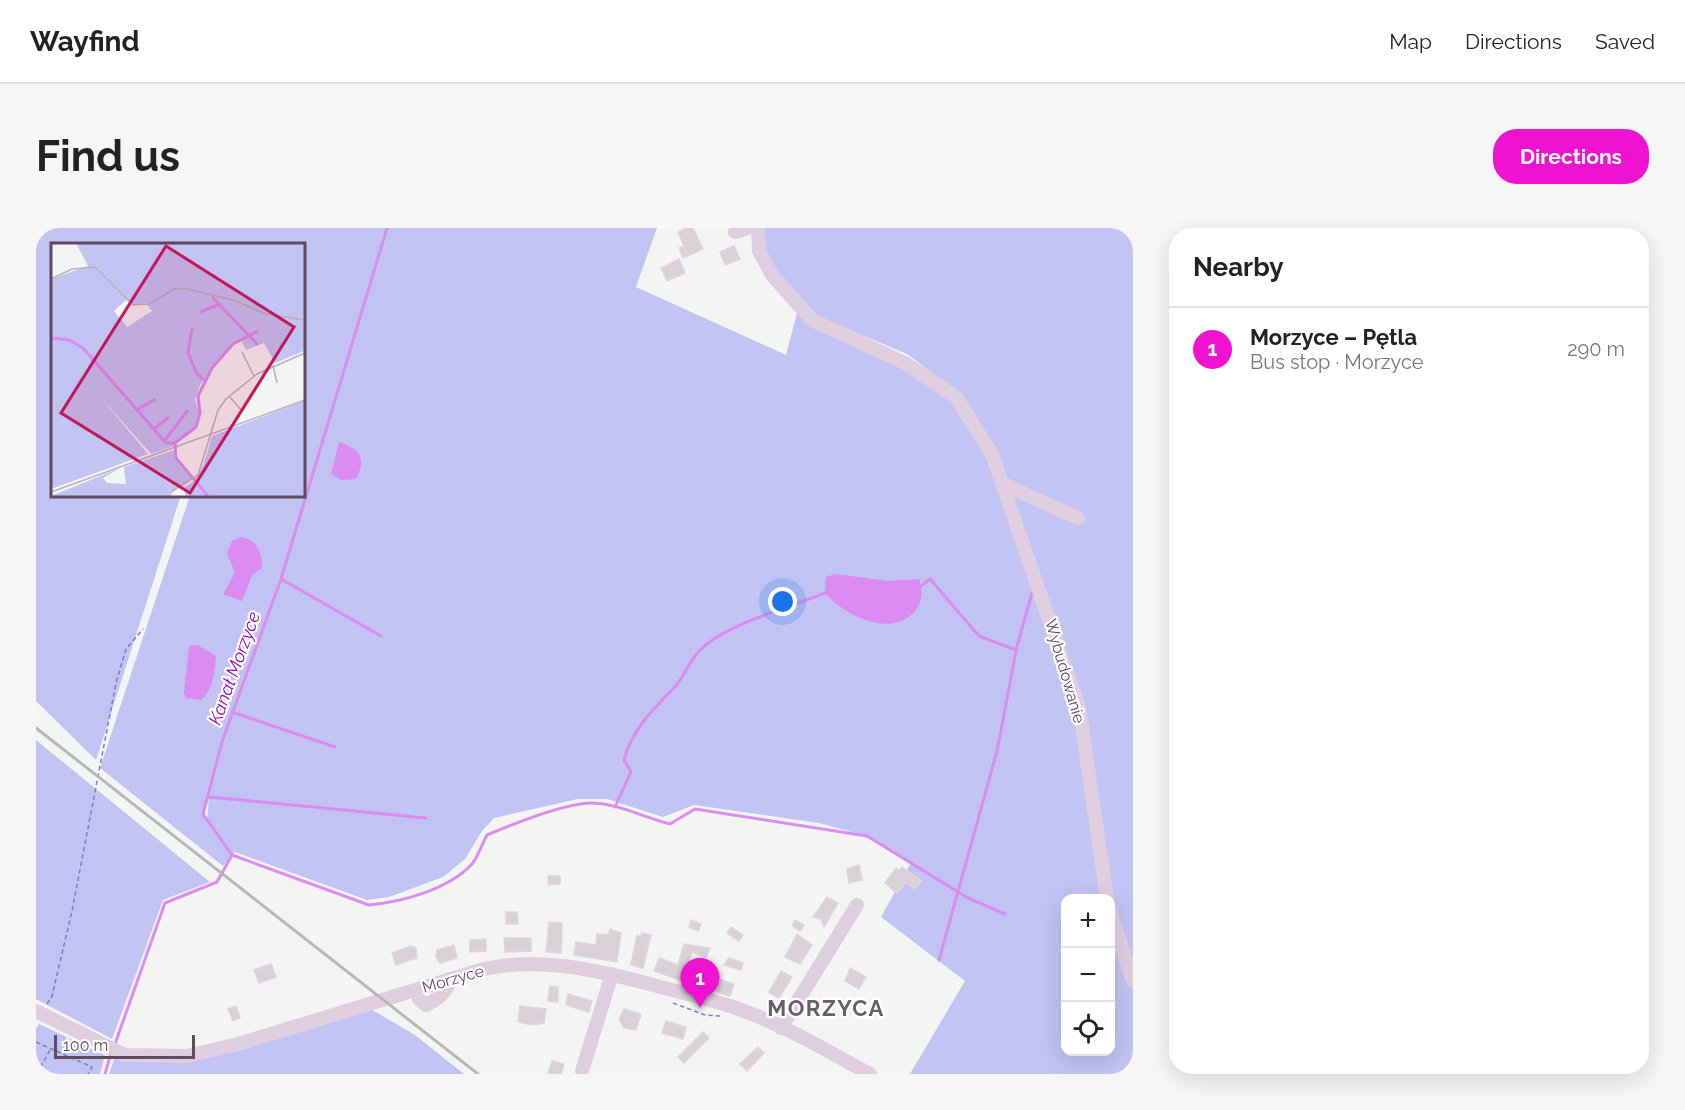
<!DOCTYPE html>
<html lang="en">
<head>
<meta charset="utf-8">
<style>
  :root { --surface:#fff; --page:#f6f6f6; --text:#222; --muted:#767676; --line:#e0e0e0; --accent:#ef12d0 }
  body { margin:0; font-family:Raleway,sans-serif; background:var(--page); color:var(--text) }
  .controls { position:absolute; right:18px; bottom:18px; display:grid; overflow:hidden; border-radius:12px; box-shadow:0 6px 24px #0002 }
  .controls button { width:54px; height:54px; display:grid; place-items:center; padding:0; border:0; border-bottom:2px solid var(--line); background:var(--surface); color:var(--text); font:30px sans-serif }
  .scale { position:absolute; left:18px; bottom:15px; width:141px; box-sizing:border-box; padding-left:6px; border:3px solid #614960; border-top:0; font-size:16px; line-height:21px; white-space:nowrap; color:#614960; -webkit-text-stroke:4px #fff; paint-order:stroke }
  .you { position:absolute; left:747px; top:374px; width:21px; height:21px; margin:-15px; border:4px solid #fff; border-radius:50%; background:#1a73e8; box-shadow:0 0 0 9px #1a73e833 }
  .badge { display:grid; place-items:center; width:39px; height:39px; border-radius:50%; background:var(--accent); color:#fff; font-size:20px; font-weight:700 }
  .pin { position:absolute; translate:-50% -50px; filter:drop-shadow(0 2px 3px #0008) }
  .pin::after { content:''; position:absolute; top:32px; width:21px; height:18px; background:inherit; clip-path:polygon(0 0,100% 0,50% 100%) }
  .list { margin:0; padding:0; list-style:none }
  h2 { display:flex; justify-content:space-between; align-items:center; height:78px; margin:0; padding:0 24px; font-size:26px }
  h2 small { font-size:20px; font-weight:400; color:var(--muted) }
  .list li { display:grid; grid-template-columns:39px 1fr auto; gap:18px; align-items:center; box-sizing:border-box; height:84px; padding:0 24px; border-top:2px solid var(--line) }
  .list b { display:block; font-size:22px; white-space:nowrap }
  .list p { margin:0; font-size:20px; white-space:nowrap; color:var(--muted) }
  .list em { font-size:20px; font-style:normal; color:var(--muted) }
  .icon { flex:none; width:33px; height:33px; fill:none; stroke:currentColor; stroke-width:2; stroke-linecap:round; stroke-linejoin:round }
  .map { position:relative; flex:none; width:1097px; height:846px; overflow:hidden; border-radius:24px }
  header { display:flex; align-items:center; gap:36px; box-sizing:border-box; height:84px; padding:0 30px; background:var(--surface); border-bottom:2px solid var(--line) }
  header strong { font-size:28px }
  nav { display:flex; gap:33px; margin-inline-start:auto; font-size:21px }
  .intro { display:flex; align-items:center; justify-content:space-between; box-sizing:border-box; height:144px; padding:0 36px }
  h1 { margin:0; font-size:42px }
  .button { padding:15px 27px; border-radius:24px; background:var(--accent); color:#fff; font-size:21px; font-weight:700 }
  main { display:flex; gap:36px; padding:0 36px }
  aside { flex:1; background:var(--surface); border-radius:24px; box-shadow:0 6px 24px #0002 }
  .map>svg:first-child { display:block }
  .green { fill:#c1c3f2; fill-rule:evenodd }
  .water { fill:#db8cf1 }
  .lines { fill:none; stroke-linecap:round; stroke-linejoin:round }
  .stream { stroke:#db8cf1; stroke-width:3 }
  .building { fill:#dad1d8; stroke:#ded6dc; stroke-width:1.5 }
  .path { stroke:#7e77d3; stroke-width:1.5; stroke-dasharray:4.5 3; stroke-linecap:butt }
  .minor { stroke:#dfcedf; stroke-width:14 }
  .rail { stroke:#bdb4bb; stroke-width:3 }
  .labels { text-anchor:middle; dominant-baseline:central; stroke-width:4.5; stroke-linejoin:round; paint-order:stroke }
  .street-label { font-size:16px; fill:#614960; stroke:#fff }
  .water-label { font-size:18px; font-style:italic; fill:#9205b8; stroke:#fff }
  .district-label { font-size:22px; font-weight:bold; letter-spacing:1.5px; fill:#685e67; stroke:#fff }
  .inset-river { fill:none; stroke:#db8cf1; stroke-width:3 }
  .inset-road { fill:none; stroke:#b9b0b8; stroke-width:1.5 }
  .view { fill:#c2185b; fill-opacity:0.15; stroke:#c2185b; stroke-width:3 }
  .inset-edge { fill:none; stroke:#614960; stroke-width:3 }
</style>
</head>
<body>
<header>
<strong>Wayfind</strong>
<nav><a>Map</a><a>Directions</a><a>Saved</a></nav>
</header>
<div class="intro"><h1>Find us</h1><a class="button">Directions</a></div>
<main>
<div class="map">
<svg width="1097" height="846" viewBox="0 0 1097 846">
  <rect width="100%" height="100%" fill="#f3f5f3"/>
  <path class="green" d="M 0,0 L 621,0 L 600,59 L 750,127 L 761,85 L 908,154 L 871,126 L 780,88 L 727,27 L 728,0 L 1097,0 L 1097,846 L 874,846 L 929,753 L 845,689 L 875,635 L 831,608 L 783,595 L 658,577 L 627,589 L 571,571 L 542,571 L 458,590 L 446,603 L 429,631 L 407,649 L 353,669 L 331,672 L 199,624 L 187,638 L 64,540 L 154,267 L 267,267 L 267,16 L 16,16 L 16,267 L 145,267 L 60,532 L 0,473 ZM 191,502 L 173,569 L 171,592 L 167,586 ZM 1030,670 L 1074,670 L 1074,824 L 1030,824 Z
    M 0,512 L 174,654 L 127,672 L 76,811 L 0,771 Z
    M 333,780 L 379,807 L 428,846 L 73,846 L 79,829 L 140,834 Z
    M 3,796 L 69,827 L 64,846 L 0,846 L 0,800 Z"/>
  <path class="water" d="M 303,214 C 324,221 331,230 320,251 L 305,252 L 295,246 Z
    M 206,309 C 222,313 226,325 226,340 L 216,347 L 206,373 L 187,366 L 199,345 L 191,325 L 196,313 Z
    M 799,346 L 853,353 L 883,351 C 887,364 887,376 876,386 C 852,409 808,387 789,365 L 790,349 Z
    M 162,417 L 180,428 C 179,442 177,463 165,472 L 150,470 L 148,465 L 153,418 Z"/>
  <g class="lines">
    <path class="stream" d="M 245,351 L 345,408
      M 885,358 L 894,351 L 943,408 L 980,422
      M 196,484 L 299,519
      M 173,569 L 390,590
      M 579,579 L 595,544 L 588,532 C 596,502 616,482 637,461 C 649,449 654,430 667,419 C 697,394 752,380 789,365
      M 196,627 L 333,677 C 365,674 412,662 436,636 C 442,629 446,616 451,607 C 477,596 526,577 553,575 C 580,574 608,590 634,596 L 659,581 L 831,608 L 932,670 L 969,686
      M 903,732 L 961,523 L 981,418 L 996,365
      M 79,816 L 129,675 L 181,654 L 196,627 L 167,586 L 187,511 L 245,351 L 351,0
      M 69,846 L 75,825"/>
  </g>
  <path class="building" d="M 650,0 L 657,0 L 667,21 L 647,30 L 643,20 L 648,18 L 642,4 Z
    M 698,18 L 704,31 L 689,37 L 684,24 Z
    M 643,31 L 649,45 L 631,53 L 625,40 Z
    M 823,637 L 826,652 L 813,655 L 811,641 Z
    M 866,639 L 885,653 L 879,661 L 870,654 L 861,665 L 849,655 L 860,640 L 863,643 Z
    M 512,648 L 524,648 L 524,656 L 512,657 Z
    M 791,669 L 802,675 L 788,699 L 785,691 L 777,689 Z
    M 470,684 L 481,684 L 482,696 L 470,696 Z
    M 655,692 L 665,696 L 662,703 L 653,699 Z
    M 759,692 L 768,697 L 764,703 L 756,698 Z
    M 513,694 L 526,695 L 525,725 L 510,724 Z
    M 695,699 L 707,707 L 703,713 L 691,705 Z
    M 574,701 L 585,705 L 581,734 L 538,727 L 540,714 L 560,717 L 561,706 L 572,707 Z
    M 606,705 L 615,707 L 607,740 L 595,737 L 601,707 L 605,709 Z
    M 761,706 L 776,717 L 764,736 L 749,729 Z
    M 468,710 L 495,710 L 495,723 L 469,724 Z
    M 450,711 L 450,723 L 434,724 L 434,712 Z
    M 648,716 L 674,720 L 670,729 L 656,724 L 651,739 L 666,744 L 661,758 L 618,743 L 623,730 L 642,737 Z
    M 418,717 L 421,730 L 404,735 L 400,729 L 401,722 Z
    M 375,718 L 380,720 L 381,730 L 360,737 L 356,725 Z
    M 693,730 L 707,735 L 705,742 L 688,737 Z
    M 235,736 L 240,749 L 223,755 L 218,742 Z
    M 814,740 L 830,749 L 823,761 L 809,753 Z
    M 745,743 L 756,749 L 743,770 L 733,764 Z
    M 685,752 L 698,756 L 694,768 L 681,764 Z
    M 514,758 L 522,759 L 522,774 L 512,773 Z
    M 532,766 L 556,773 L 553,784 L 530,777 Z
    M 200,778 L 204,790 L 197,793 L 192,781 Z
    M 484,778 L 510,781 L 508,795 L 496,797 L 482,794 Z
    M 588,781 L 605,786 L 600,802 L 588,800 L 583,791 Z
    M 630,793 L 650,799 L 647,811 L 626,805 Z
    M 667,804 L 673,810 L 648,835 L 642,829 Z
    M 722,819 L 728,825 L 711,843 L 704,836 Z
    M 516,833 L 528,836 L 525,846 L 512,846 Z"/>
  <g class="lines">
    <path class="path" d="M 637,775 L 669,787 L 684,788
      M 11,776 L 16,768 L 36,683 L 80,455 L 90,421 L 107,401
      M 0,814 L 56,839 L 52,846
      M 1,846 L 14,822"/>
    <path class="minor" d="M 722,0 L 723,23 L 736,47 L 776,92 L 869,135 L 920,169 L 956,226 L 1043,479 L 1071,670
      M 699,4 L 712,0
      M 967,256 L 1042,290
      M 1074,684 L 1097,753
      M 382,761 L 383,771 L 390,777 C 402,771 411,765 414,751
      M 0,783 L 89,827 L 151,828 L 202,816 L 448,741 C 504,729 555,741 610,755 C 638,763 666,769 694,778 C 743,794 788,821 834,846
      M 745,800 L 821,677
      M 546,843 L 576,746"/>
    <path class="rail" d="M 0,500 L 442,846"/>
  </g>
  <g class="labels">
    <g class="street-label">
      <text transform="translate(1029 443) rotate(74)">Wybudowanie</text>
      <text transform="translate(417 751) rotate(-16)">Morzyce</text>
    </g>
    <g class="water-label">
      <text transform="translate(198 440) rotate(-70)">Kanał Morzyce</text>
    </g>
    <g class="district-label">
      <text x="790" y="780">MORZYCA</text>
    </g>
  </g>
  <g transform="translate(15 15)">
    <rect width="254" height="254" fill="#f3f5f3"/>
    <path d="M 25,0 L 253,0 L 253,108 L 224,120 L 213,100 L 195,107 L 190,97 L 182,101 L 149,142 L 144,156 L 148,170 L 144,184 L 124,199 L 125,202 L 100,211 L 46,150 L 97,211 L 0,246 L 0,36 L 37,23 ZM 120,47 L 96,62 L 101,68 L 76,84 L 63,68 L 75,57 L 84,62 L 98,60 ZM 253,158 L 253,253 L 158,253 L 144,237 L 153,221 L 161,193 ZM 126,206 L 125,215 L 141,236 L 120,250 L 121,253 L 0,253 L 69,225 L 52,235 L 56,240 L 75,241 L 73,224 ZM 143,238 L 153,250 L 156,253 L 135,253 L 132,245 Z" fill="#c1c3f2" fill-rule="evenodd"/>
    <path class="inset-river" d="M 161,54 L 207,102M 149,69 L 167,62M 141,85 L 137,109 L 145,129 L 153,137M 0,95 L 18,97 L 32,105 L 115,200 L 124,200 L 125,215 L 157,253M 87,166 L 105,156M 103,186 L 118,174M 114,197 L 137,167M 124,200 L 145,184 L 149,170 L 147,153 L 161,125 L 182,101 L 207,88"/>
    <path class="inset-road" d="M 0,36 L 21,26 L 44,24 L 82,62 L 98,61 L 123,46 L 136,46 L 182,57 L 215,71 L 254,77M 191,109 L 203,133M 222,122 L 226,140M 178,153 L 190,167M 0,249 L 254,157M 120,249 L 147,232 L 167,167 L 175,156 L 206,131 L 254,110"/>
    <path class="view" d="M 115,3 L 243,84 L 139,250 L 10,170 Z"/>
    <rect width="254" height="254" class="inset-edge"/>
  </g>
</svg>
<div class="controls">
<button>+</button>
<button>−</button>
<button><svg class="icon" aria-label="locate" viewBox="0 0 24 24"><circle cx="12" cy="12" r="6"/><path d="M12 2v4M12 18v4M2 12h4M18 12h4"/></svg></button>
</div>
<div class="scale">100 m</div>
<div class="you"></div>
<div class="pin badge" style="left:664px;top:780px">1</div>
</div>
<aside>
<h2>Nearby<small></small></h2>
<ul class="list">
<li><span class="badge">1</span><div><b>Morzyce – Pętla</b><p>Bus stop · Morzyce</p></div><em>290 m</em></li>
</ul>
</aside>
</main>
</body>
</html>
